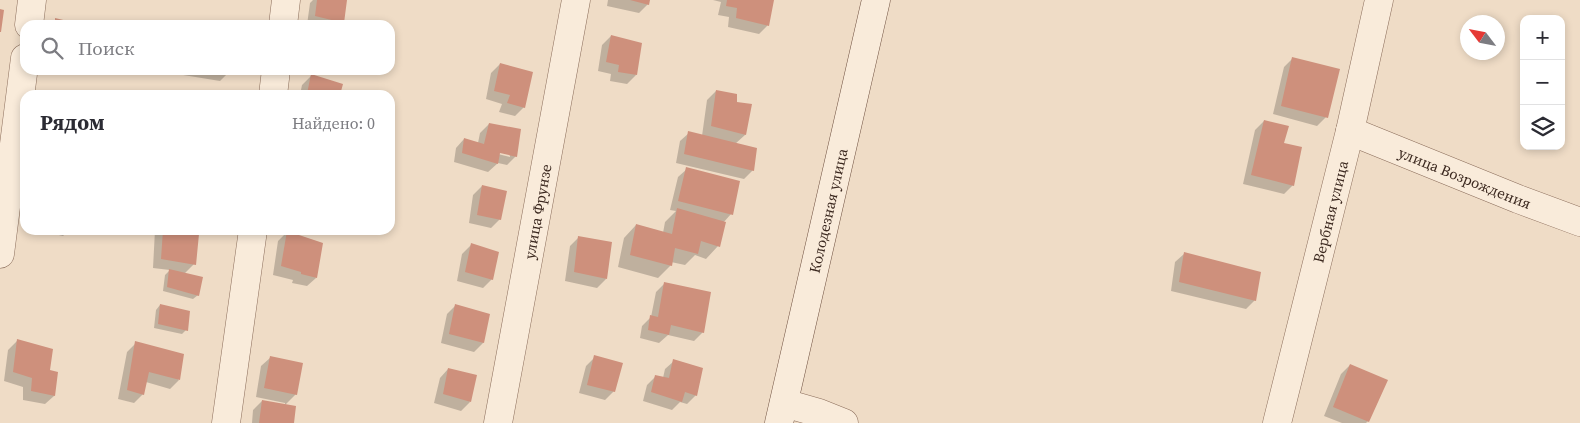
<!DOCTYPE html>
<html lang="ru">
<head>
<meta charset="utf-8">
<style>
  :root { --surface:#fff; --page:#f7f7f7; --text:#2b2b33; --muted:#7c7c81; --line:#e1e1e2 }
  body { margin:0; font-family:"Source Serif 4",serif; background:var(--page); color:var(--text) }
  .controls { position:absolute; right:15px; top:15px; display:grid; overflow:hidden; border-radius:10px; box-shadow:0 2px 8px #0003 }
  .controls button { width:45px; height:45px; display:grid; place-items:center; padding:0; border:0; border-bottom:1px solid var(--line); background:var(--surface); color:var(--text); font:25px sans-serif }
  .compass { position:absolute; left:1460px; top:15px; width:45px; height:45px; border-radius:50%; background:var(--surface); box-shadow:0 2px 8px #0003; rotate:302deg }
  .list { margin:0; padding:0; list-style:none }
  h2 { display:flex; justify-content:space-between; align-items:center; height:65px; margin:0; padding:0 20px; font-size:21px }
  h2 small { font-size:16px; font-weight:400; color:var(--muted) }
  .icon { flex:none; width:28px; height:28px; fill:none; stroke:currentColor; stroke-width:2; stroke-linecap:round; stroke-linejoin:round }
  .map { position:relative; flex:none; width:1580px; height:423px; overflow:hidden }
  .search { position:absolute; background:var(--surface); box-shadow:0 2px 8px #0003; left:20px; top:20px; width:375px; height:55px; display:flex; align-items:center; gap:12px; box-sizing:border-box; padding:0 18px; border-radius:15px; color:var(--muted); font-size:19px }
  .panel { position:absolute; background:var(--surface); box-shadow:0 2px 8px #0003; left:20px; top:90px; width:375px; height:145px; border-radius:15px }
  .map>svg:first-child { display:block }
  .shadow { fill:#0003; fill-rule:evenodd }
  .building { fill:#ce907c }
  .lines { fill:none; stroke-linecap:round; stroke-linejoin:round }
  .minor-casing { stroke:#8b6d5b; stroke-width:29 }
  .secondary-casing { stroke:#6d4e3e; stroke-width:29 }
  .minor { stroke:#f9ebda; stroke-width:28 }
  .secondary { stroke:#f9ebda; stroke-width:28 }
  .labels { text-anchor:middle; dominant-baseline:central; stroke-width:4; stroke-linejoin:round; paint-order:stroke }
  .street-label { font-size:15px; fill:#3b281f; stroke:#f6e7d6 }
</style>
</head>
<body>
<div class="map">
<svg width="1580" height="423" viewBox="0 0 1580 423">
  <rect width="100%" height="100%" fill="#efdcc6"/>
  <path class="shadow" d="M 313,0 L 342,0 L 343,22 L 340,25 L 307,25 L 310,3 Z
    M 608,0 L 649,0 L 648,4 L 639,13 L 607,6 Z
    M 713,0 L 773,0 L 767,26 L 759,34 L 728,27 L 729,17 L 718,15 L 721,2 Z
    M 56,19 L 77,25 L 50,25 Z
    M 611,36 L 636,75 L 627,84 L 610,81 L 611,74 L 598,71 L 602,45 Z
    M 1293,58 L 1326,117 L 1317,126 L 1273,114 L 1284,67 Z
    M 500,64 L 524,107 L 515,116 L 499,112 L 502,104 L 486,99 L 491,73 Z
    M 178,70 L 229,70 L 229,72 L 220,81 L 177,74 Z
    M 311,76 L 341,85 L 339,95 L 300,95 L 302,85 Z
    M 716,91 L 735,103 L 745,135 L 735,144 L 753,170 L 744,179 L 676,163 L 680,141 L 689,133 L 702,136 L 707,100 Z
    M 1264,121 L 1282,144 L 1293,185 L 1284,194 L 1243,184 L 1255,130 Z
    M 489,124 L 516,156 L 507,165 L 498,163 L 488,172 L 454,162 L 456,148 L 464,139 L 478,143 L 480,133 ZM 494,150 L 510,154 L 510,157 L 494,153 Z
    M 687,169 L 731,214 L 723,223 L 718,246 L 706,259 L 695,255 L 685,265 L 671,262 L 671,265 L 658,278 L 618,267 L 624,238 L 636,225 L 663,233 L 665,222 L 676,211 L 670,210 L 678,177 Z
    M 482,186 L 500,219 L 491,228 L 469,223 L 473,195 Z
    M 25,188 L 25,215 L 22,214 Z
    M 37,230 L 69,230 L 63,236 Z
    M 155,230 L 181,230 L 194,264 L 184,274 L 198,295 L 193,299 L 163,291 L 165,275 L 170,270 L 153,268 Z
    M 287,232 L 316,278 L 307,286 L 292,283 L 293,280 L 273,275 L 278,241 Z
    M 579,237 L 606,279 L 597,288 L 565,281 L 570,246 Z
    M 471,245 L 492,279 L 483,288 L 457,281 L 462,254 Z
    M 1184,254 L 1255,300 L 1246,309 L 1171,291 L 1175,262 Z
    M 665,283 L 703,332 L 694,341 L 668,335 L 659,343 L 640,338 L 642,326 L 651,317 L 656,292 Z
    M 160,305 L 186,330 L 182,334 L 154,328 L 156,310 Z
    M 455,306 L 488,315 L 483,343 L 474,352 L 441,343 L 447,314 Z
    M 17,341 L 49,371 L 54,396 L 45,404 L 23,400 L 23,387 L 4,381 L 8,350 Z
    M 136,343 L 179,380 L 170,389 L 146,382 L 143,394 L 134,403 L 118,399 L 127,352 Z
    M 595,357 L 614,391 L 605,400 L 579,393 L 586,366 Z
    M 270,358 L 296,394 L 285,405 L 293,423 L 252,423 L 253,410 L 262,401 L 285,405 L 285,403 L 256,397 L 261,366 Z
    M 674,361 L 696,395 L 687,404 L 680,402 L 672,410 L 643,401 L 647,385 L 656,376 L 663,378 L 665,369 Z
    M 1350,365 L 1368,421 L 1366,423 L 1342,423 L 1324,416 L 1341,374 Z
    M 448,369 L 470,402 L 461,411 L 434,403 L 440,378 Z"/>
  <path class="building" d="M 317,0 L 347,0 L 344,23 L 315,16 Z
    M 630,0 L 650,0 L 649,5 Z
    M 727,0 L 774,0 L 769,26 L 736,18 L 737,8 L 726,6 Z
    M 0,9 L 4,10 L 1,32 L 0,32 Z
    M 55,18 L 80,24 L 80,25 L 55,25 Z
    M 611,35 L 642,43 L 637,75 L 618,72 L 619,65 L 606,62 Z
    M 1292,57 L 1340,69 L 1328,118 L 1281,106 Z
    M 500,63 L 533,72 L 525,108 L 507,103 L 510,95 L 494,91 Z
    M 311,74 L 343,84 L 340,95 L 307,94 Z
    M 716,90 L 737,94 L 737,102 L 752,104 L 746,135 L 711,126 Z
    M 1264,120 L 1289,126 L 1284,143 L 1302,147 L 1294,186 L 1251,175 Z
    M 489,123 L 521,129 L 517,157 L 500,153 L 498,164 L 462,153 L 464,138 L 484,144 Z
    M 688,131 L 757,148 L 754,171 L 684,154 Z
    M 686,167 L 740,181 L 733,215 L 678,201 Z
    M 482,185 L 507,191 L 501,220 L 477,215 Z
    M 677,208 L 726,222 L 720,247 L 701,241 L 698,254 L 675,248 L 672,266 L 630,255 L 636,224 L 672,234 Z
    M 163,230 L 182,230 L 199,234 L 196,265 L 161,259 Z
    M 287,231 L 323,243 L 317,278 L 301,274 L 301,272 L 281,266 Z
    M 578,236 L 612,242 L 607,279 L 574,272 Z
    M 471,243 L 499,252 L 493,280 L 465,272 Z
    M 1184,252 L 1261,272 L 1256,301 L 1179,282 Z
    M 169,269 L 203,277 L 199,296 L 167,287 Z
    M 664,282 L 711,292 L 704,333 L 671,325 L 669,335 L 648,330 L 650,315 L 658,317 Z
    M 160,304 L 190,311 L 188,331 L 158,324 Z
    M 455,304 L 490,314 L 484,343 L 449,334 Z
    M 17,339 L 53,349 L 50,370 L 58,372 L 55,396 L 31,391 L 32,378 L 13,372 Z
    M 135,341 L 184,354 L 180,380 L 149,372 L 144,395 L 127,390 Z
    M 594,355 L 623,363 L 615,392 L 587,385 Z
    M 270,356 L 303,363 L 297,395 L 264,388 Z
    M 673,359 L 703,368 L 697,396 L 685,392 L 682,402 L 651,392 L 655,375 L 669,378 Z
    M 1350,364 L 1388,380 L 1369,422 L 1333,407 Z
    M 448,368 L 477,375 L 471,402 L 443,394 Z
    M 262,400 L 296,406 L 294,423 L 259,423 Z"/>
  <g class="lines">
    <g class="minor-casing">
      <g id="minor">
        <path d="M 29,25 L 32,0"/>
        <path d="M 283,25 L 286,0"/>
        <path d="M 273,95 L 276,70"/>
        <path id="s1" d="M 1350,131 L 1518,199 L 1580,222"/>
        <path d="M 0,254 L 25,58"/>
        <path d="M 784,403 L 819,413 L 844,423"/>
        <path d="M 226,423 L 253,230"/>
        <path id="s2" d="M 498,423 L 576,0"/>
        <path id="s3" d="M 1277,423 L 1350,131 L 1379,0"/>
      </g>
    </g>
    <g class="secondary-casing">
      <g id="secondary">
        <path id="s4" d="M 779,423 L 876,0"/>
      </g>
    </g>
    <use href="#minor" class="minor"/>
    <use href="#secondary" class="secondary"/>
  </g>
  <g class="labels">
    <g class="street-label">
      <text stroke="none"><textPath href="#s1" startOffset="124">улица Возрождения</textPath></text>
      <text stroke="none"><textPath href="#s4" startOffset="218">Колодезная улица</textPath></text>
      <text stroke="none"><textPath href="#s2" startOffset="215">улица Фрунзе</textPath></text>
      <text stroke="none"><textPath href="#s3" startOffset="218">Вербная улица</textPath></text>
    </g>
  </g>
</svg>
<div class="controls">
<button>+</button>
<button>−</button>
<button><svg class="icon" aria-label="layers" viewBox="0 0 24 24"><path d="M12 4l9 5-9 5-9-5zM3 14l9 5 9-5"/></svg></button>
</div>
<svg class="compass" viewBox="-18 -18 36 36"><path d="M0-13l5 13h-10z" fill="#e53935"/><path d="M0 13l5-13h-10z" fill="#7c7c81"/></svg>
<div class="search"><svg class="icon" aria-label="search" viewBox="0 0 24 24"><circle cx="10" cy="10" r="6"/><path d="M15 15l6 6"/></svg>Поиск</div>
<section class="panel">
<h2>Рядом<small>Найдено: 0</small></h2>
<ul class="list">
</ul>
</section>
</div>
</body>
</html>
